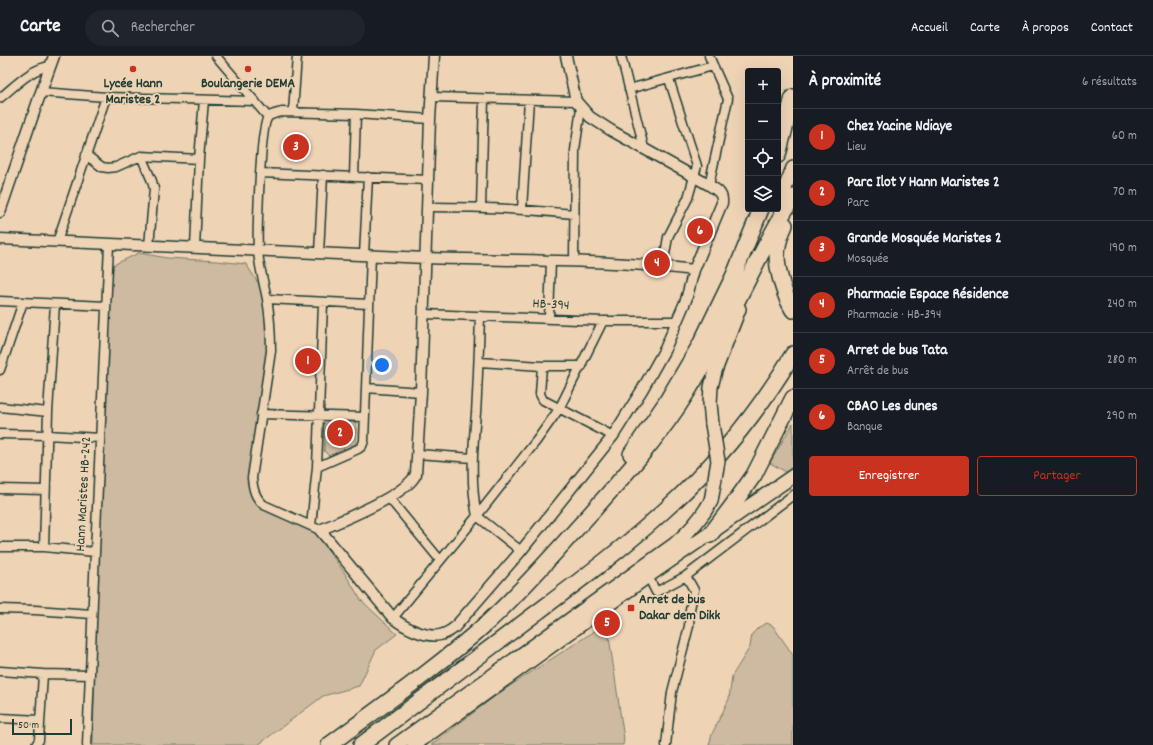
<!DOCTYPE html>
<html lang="fr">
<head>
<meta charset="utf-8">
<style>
  :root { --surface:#171b24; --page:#20242c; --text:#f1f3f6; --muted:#9ea1a6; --line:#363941; --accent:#c8321e }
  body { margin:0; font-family:Dekko,sans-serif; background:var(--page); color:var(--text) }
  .controls { position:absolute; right:12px; top:12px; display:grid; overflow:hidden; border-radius:4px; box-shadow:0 4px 16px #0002 }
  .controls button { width:36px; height:36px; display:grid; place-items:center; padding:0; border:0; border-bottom:1px solid var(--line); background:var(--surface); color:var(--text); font:20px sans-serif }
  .scale { position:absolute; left:12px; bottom:10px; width:60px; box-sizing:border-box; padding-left:4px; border:2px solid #1f3d34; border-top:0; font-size:11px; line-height:14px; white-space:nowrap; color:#1f3d34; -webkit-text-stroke:3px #efd3b5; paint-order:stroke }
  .you { position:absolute; left:382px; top:309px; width:14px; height:14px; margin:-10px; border:3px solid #fff; border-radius:50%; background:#1a73e8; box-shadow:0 0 0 6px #1a73e833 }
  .badge { display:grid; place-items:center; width:26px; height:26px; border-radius:50%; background:var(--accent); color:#fff; font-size:13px; font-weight:700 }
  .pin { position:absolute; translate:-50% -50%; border:2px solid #fff; box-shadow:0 1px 4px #0006 }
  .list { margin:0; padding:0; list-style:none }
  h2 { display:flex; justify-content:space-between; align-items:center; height:52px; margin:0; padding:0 16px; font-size:17px }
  h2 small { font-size:13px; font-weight:400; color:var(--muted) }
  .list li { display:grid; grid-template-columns:26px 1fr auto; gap:12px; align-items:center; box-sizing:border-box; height:56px; padding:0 16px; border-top:1px solid var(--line) }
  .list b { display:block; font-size:15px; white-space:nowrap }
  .list p { margin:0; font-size:13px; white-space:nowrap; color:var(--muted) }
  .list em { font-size:13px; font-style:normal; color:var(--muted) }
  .actions { display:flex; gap:8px; padding:12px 16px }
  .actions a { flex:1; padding:9px 0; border:1px solid var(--accent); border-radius:4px; text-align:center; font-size:14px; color:var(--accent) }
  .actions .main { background:var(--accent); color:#fff }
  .icon { flex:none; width:22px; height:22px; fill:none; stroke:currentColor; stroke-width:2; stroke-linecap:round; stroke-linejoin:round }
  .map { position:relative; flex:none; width:793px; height:689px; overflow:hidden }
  header { display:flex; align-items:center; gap:24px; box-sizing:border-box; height:56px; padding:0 20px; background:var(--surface); border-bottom:1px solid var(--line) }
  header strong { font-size:19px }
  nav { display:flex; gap:22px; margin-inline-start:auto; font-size:14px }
  .search { width:280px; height:36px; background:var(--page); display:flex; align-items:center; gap:10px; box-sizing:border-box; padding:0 14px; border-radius:22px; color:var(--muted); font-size:15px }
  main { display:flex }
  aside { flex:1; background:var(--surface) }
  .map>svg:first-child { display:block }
  .green { fill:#cdbaa0; stroke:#767c6a }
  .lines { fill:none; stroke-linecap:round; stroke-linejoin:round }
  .minor-casing { stroke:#1f3d34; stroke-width:11 }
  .tertiary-casing { stroke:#1f3d34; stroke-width:13 }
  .trunk-casing { stroke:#1f3d34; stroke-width:16 }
  .motorway-casing { stroke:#1f3d34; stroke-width:18 }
  .minor { stroke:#efd3b5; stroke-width:8 }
  .tertiary { stroke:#efd3b5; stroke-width:10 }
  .trunk { stroke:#efd3b5; stroke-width:13 }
  .motorway { stroke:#efd3b5; stroke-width:15 }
  .trunk-bridge-casing { stroke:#1f3d34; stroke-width:16; stroke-linecap:butt }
  .trunk-bridge { stroke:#efd3b5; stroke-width:13 }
  .poi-dot { fill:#c8321e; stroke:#efd3b5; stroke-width:1.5 }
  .labels { text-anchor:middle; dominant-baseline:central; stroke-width:3.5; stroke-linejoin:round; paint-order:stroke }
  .poi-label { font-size:14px; font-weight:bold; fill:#1f3d34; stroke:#efd3b5 }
  .street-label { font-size:14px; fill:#1f3d34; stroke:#efd3b5 }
</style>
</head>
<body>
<header>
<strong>Carte</strong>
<div class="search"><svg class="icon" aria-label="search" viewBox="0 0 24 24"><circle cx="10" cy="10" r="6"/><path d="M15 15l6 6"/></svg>Rechercher</div>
<nav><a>Accueil</a><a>Carte</a><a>À propos</a><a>Contact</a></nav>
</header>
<main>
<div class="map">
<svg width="793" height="689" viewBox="0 0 793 689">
  <rect width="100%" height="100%" fill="#efd3b5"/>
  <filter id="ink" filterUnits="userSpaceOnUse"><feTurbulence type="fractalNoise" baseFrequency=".025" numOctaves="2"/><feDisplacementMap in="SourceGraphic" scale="8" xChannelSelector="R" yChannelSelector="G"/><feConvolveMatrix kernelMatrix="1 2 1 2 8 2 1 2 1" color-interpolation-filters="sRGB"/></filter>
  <g filter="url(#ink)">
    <path class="green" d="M 139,197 L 167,202 L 216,205 L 246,208 L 262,233 L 269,274 L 268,300 L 257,374 L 248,416 L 257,445 L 314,475 L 344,516 L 361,544 L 397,578 L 376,594 L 359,630 L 323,640 L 258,689 L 93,689 L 96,554 L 109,243 L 113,209 Z
      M 356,366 L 356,388 L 329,400 L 324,395 L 325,367 Z
      M 793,367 L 793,410 L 786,416 L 770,407 Z
      M 607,567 L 624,683 L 623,689 L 431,689 L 499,637 Z
      M 767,567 L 773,570 L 793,599 L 793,689 L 709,689 L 712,678 L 729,643 L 732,620 L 750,591 L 752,578 L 759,571 Z"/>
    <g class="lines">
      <g class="minor-casing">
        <path id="minor" d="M 216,0 L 268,61
          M 621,0 L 644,92
          M 709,0 L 728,43 L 709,129
          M 629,33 L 713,10
          M 41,36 L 106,41 L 255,45
          M 432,41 L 576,45
          M 0,42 C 15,30 31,12 51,10
          M 293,56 L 297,0
          M 86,99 L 102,111 L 108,112 L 116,111 L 141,100 L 199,103
          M 141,100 L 152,125 L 154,133 L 149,190
          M 260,117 L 428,124
          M 354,121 L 356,58
          M 428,151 C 477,151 525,153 574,158
          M 481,151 L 484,43
          M 522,153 L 529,44
          M 57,186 L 106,41
          M 195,192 L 199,103 L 204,44
          M 319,197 L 323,119
          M 364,199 L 368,121
          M 574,205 L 575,94 L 581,52
          M 663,210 L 668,181 L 688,142 L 697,110 L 669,23
          M 267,243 L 369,248
          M 0,245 L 106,250
          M 424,258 L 603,265 L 677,265
          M 480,260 C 479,292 478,325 476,357 C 473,391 470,426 477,460 L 521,495
          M 549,262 L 551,205
          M 479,306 L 542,310 L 582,310
          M 542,310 L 540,338 L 543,344 L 613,380
          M 0,314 L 23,246
          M 366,332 L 421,336
          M 0,351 L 48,356
          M 261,358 L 365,361
          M 0,378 L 47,379 L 100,382
          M 417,398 L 473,402
          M 317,411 L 358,393 L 362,390 L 364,385 L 371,199
          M 0,433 L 45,434
          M 389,442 L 440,504
          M 311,470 L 317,411 L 323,247
          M 320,474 L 264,449 C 255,442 253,433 252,422 L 271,295 C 271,277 270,260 267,243 C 264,227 259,211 258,195 C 257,178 260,70 268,61 C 271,58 278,57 282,56 L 356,58 L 430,63
          M 0,491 L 44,491 L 95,496
          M 44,491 L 48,356 L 55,248
          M 648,520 L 656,536 L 686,520 L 793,439
          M 0,553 L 35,554 L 92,558
          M 393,562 L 477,460 L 537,384 L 559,353 L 603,265
          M 0,615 L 43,618 L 90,619
          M 0,662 L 40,664
          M 36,689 L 39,684 L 43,618
          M 87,689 L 95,496 L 109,189
          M 666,689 L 672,636 L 689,570 L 690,553 L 694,534 L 686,520"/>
      </g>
      <g class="tertiary-casing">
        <path id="tertiary" d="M 434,0 L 430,63 L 421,336 L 416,418 C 407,439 342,464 320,474 L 393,562 C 404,571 425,582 440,579 C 445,578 450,575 454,572 L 521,495 L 613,380 L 642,334 L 665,293 L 686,244 L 694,214 L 722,147 C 723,137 717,134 709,129 L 612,75 L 590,61 L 576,45 L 566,0
          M 0,156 L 41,36 L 54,0
          M 0,183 C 142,190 284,196 426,202 C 515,205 605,203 694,214"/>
      </g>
      <g class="trunk-casing">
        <path id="trunk" d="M 778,150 L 793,112
          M 712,368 L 710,347 L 711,331 L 715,315 L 739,253
          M 396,689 L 675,488 C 690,475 701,463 711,445
          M 414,689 L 648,520 L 793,420"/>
      </g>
      <g class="motorway-casing">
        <path id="motorway" d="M 778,99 L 793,41
          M 785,169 C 782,176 779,183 778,190 C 774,208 784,239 793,254
          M 631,398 L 665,348 L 700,289 L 734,219 L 761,153
          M 710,479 L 732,450 L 754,419 L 793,342
          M 329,689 C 383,649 438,611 488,566 C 525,532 557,494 591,457 C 622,422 653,388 679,349 C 723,283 751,209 793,141
          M 361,689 C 419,646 477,602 535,558 C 579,525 624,492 665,454 C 715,409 759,355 793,298"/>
      </g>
      <use href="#minor" class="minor"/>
      <use href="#tertiary" class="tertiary"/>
      <use href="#trunk" class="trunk"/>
      <use href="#motorway" class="motorway"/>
      <g class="trunk-bridge-casing">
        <path id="trunk-bridge" d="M 711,445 L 718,405 L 712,368"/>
      </g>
      <use href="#trunk-bridge" class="trunk-bridge"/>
    </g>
  </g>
  <g class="poi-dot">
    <circle cx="133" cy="13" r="4"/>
    <circle cx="248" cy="13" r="4"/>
    <rect x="627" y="548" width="8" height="8" rx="2"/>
  </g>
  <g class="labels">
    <g class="poi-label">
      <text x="133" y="28">Lycée Hann<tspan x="133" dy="16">Maristes 2</tspan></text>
      <text x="248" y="28">Boulangerie DEMA</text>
      <text x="639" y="544" text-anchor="start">Arret de bus<tspan x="639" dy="16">Dakar dem Dikk</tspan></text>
    </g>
    <g class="street-label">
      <text transform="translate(551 249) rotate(3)">HB-394</text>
      <text transform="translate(84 438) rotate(-87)">Hann Maristes HB-242</text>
    </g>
  </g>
</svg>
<div class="controls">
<button>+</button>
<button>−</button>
<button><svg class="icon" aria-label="locate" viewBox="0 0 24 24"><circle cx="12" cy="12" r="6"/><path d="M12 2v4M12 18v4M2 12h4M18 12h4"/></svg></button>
<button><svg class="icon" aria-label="layers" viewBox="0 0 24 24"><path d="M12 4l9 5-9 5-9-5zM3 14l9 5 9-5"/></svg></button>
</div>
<div class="scale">50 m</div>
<div class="you"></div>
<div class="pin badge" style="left:308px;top:305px">1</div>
<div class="pin badge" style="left:340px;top:377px">2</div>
<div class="pin badge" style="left:296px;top:91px">3</div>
<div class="pin badge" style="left:657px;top:207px">4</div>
<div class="pin badge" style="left:607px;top:567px">5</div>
<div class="pin badge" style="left:700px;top:175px">6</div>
</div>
<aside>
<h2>À proximité<small>6 résultats</small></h2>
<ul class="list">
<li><span class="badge">1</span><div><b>Chez Yacine Ndiaye</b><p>Lieu</p></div><em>60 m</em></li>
<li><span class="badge">2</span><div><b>Parc Ilot Y Hann Maristes 2</b><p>Parc</p></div><em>70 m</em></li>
<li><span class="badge">3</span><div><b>Grande Mosquée Maristes 2</b><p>Mosquée</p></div><em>190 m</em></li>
<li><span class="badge">4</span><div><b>Pharmacie Espace Résidence</b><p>Pharmacie · HB-394</p></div><em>240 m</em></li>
<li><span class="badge">5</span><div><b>Arret de bus Tata</b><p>Arrêt de bus</p></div><em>280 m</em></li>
<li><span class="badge">6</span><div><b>CBAO Les dunes</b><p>Banque</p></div><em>290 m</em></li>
</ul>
<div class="actions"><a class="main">Enregistrer</a><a>Partager</a></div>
</aside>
</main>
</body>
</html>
